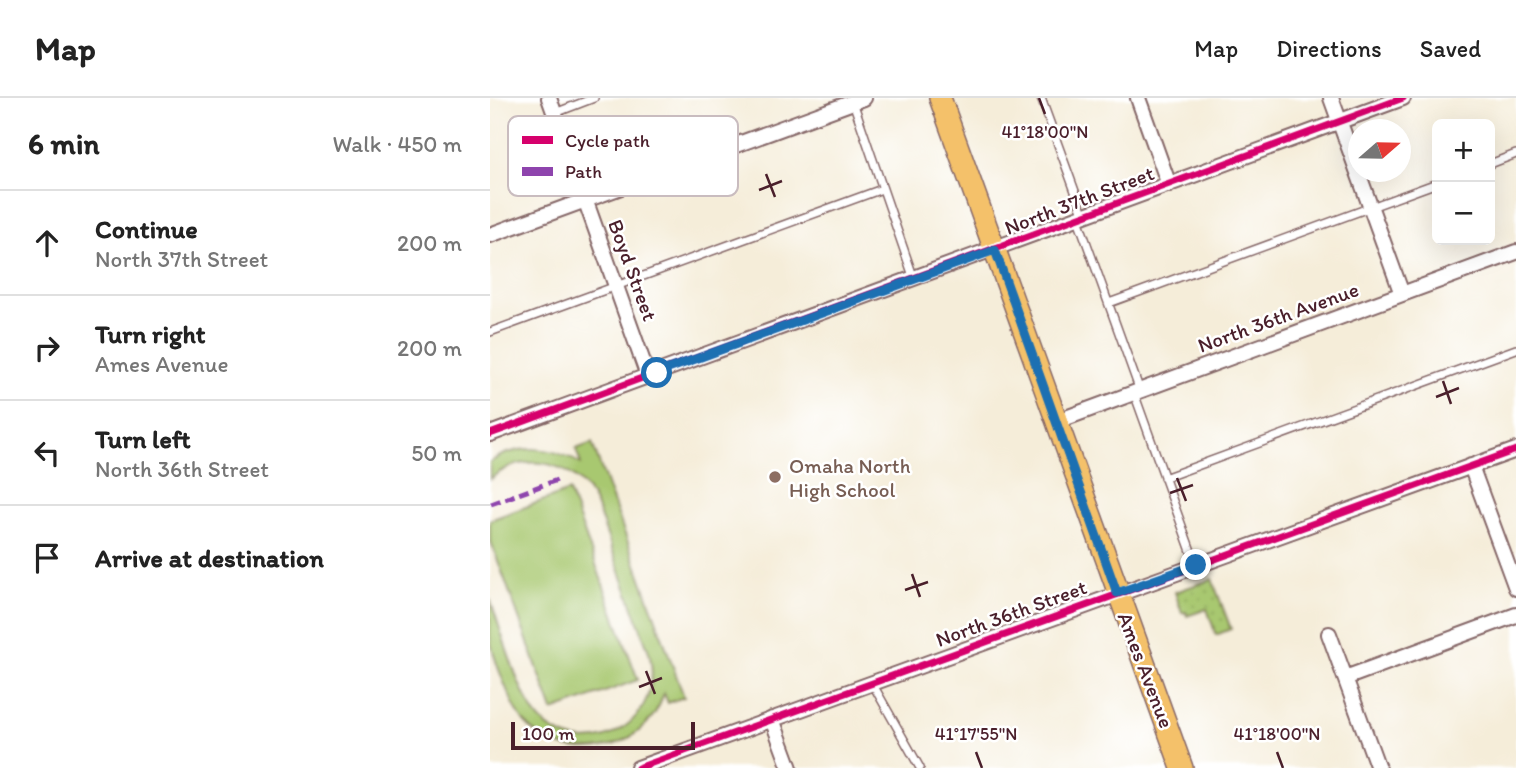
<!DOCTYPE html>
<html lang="en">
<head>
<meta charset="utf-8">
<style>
  :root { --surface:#fff; --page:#f2f2f2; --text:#222; --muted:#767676; --line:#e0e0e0 }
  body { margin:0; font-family:Itim,sans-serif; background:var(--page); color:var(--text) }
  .controls { position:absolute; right:21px; top:21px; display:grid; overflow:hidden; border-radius:10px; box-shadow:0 7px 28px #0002 }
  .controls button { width:63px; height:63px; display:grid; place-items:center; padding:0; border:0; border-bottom:2px solid var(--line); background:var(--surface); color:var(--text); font:35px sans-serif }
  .compass { position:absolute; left:858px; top:21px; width:63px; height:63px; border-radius:50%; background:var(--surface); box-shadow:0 7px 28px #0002; rotate:70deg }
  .scale { position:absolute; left:21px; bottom:18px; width:184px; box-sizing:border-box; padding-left:7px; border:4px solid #4a1f2b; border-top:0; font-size:19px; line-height:24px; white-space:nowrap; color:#4a1f2b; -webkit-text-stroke:5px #fff; paint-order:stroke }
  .stop { position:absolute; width:21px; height:21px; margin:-16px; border:5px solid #1f6fb2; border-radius:50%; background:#fff }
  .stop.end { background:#1f6fb2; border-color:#fff; box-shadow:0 2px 7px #0008 }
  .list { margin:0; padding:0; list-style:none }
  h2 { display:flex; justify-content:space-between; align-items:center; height:91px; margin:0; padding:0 28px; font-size:30px }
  h2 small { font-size:23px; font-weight:400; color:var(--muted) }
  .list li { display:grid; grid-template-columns:46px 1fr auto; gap:21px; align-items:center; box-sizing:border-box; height:105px; padding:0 28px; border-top:2px solid var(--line) }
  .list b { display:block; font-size:26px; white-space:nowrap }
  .list p { margin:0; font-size:23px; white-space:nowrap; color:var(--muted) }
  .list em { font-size:23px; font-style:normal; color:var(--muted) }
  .icon { flex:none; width:38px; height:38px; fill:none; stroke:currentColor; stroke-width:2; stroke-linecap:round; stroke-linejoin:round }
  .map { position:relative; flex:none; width:1026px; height:670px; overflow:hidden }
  header { display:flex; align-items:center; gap:42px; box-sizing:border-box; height:98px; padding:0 35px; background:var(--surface); border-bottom:2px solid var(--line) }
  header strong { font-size:33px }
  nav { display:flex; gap:38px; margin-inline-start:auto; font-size:24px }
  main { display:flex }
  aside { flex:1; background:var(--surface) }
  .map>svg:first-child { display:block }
  .green { fill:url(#green-dots); stroke:#79744e; stroke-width:2 }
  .pitch { fill:#a8c870; stroke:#79744e; stroke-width:2 }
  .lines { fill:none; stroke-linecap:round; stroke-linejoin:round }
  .lane-casing { stroke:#866768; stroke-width:10 }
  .street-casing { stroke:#866768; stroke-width:18 }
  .primary-casing { stroke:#866768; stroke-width:24 }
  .lane { stroke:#fff; stroke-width:7 }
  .street { stroke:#fff; stroke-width:14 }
  .primary { stroke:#f4c16b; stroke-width:21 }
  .quiet { stroke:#8e44ad; stroke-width:5; stroke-dasharray:10 5; stroke-linecap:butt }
  .cycleway-casing { stroke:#fff; stroke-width:11 }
  .cycleway { stroke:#d6006c; stroke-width:7 }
  .route { stroke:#1f6fb2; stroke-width:9 }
  .ticks { fill:none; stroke:#4a1f2b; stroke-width:2.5 }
  .education-dot { fill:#8d6e63; stroke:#fff; stroke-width:2.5 }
  .labels { text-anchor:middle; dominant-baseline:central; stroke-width:5; stroke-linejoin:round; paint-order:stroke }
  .street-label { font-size:21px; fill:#4a1f2b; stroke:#fff }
  .education-label { font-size:21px; fill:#785e54; stroke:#fff; text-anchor:start }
  .key { fill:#fff; stroke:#c9bcbf; stroke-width:2 }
  .key-label { font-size:19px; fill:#4a1f2b }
  .ticks-label { font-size:18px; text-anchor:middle; fill:#4a1f2b; stroke:#fff; stroke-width:5; stroke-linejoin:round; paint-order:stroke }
</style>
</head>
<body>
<header>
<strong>Map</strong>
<nav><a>Map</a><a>Directions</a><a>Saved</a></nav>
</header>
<main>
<aside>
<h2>6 min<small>Walk · 450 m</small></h2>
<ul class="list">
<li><svg class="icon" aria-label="ahead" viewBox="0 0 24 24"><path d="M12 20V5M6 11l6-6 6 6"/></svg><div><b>Continue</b><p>North 37th Street</p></div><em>200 m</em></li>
<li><svg class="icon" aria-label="right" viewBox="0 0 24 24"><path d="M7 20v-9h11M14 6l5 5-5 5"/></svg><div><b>Turn right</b><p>Ames Avenue</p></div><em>200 m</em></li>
<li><svg class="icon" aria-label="left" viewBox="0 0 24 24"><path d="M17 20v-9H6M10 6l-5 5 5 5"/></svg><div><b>Turn left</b><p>North 36th Street</p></div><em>50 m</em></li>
<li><svg class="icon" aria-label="arrive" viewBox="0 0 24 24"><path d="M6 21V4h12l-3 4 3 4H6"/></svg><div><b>Arrive at destination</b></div></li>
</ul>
</aside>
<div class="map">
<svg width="1026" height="670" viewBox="0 0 1026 670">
  <defs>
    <pattern id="green-dots" width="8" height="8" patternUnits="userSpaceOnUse" patternTransform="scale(1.75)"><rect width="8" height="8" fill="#a8c870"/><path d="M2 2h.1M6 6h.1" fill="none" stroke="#92ab61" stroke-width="1.8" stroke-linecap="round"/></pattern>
  </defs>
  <rect width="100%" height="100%" fill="#fff"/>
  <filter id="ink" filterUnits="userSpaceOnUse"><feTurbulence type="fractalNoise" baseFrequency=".0143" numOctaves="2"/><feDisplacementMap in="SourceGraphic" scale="14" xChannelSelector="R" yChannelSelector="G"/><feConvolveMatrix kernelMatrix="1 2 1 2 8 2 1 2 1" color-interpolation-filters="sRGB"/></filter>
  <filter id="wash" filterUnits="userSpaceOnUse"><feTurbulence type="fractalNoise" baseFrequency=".00686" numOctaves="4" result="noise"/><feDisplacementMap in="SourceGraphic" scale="28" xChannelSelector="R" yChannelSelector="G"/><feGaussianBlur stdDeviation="1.57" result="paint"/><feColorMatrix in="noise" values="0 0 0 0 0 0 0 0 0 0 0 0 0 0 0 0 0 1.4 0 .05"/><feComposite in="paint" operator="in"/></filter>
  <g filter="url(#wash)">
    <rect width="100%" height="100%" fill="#f5edd9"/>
    <path class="green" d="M 722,481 L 741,531 L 726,537 L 717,511 L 697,518 L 696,514 L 692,515 L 685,494 Z"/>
    <path class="pitch" d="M 102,345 L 194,599 L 178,605 L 174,595 C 156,656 75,670 34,624 C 21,606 3,561 0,539 C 0,527 0,513 0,501 C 12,534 29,601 52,624 C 104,670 177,620 159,554 L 106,407 C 87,365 37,350 0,381 L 0,364 C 28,345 63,348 91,366 L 86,351 Z
      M 79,393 L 148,582 L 63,613 L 0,441 L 0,422 Z"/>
  </g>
  <g filter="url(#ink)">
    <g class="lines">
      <g class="lane-casing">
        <path id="lane" d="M 551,0 L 594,118
          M 363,4 L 424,181
          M 65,15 L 104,0
          M 1000,66 L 1026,56
          M 588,121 L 650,293
          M 619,205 L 947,85
          M 0,234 L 392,91
          M 644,295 L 706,467
          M 674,380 L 1026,251
          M 382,585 L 430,670"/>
      </g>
      <g class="street-casing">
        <path id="street" d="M 59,0 L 158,278
          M 648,0 L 679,87
          M 841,0 L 912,196
          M 0,137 L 374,0
          M 565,324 L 1026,154
          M 0,336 L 913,0
          M 981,368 L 1026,490
          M 839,536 L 888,670
          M 855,580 L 1026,517
          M 282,621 L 300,670
          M 148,670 L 1026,352"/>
      </g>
      <g class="primary-casing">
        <path id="primary" d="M 450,0 L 692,670"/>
      </g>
      <use href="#lane" class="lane"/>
      <use href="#street" class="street"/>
      <use href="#primary" class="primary"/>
      <path class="quiet" d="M 1,406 L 67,382"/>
      <g class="cycleway-casing">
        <path id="cycleway" d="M 0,336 L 913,0
          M 148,670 L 1026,352"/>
      </g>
      <use href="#cycleway" class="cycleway"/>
    </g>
  </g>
  <g class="lines" filter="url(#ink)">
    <path class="route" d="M 167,275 L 505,152 L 627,495 L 706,467"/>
  </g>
  <path class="ticks" d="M 549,0 L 555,16M 276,76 L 285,99M 269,92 L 292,83M 953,283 L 961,306M 946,299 L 969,290M 687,380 L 696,403M 680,395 L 703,387M 422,476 L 430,499M 415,492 L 438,484M 156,573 L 165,596M 149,589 L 172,580M 486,654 L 492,670M 787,654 L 793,670"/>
  <circle class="education-dot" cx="285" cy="379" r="7"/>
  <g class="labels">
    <g class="street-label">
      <text transform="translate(589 102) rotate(-21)">North 37th Street</text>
      <text transform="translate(143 172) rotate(70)">Boyd Street</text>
      <text transform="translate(788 219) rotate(-20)">North 36th Avenue</text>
      <text transform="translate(521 515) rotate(-20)">North 36th Street</text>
      <text transform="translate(656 572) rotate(69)">Ames Avenue</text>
    </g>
    <g class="education-label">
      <text x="299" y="367">Omaha North<tspan x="299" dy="24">High School</tspan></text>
    </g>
  </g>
  <rect x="18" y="18" width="230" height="80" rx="10" class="key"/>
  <rect x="32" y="38" width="31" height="8" fill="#d6006c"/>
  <rect x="32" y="69" width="31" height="9" fill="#8e44ad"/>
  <g class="key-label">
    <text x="75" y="49">Cycle path</text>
    <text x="75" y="80">Path</text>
  </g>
  <g class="ticks-label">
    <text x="555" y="40">41°18'00"N</text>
    <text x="486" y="642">41°17'55"N</text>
    <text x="787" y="642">41°18'00"N</text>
  </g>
</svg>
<div class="controls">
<button>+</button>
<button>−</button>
</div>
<svg class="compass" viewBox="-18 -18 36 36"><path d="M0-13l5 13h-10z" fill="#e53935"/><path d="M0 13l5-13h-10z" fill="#767676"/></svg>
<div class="scale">100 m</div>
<div class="stop" style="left:167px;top:275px"></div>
<div class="stop end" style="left:706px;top:467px"></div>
</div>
</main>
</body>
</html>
